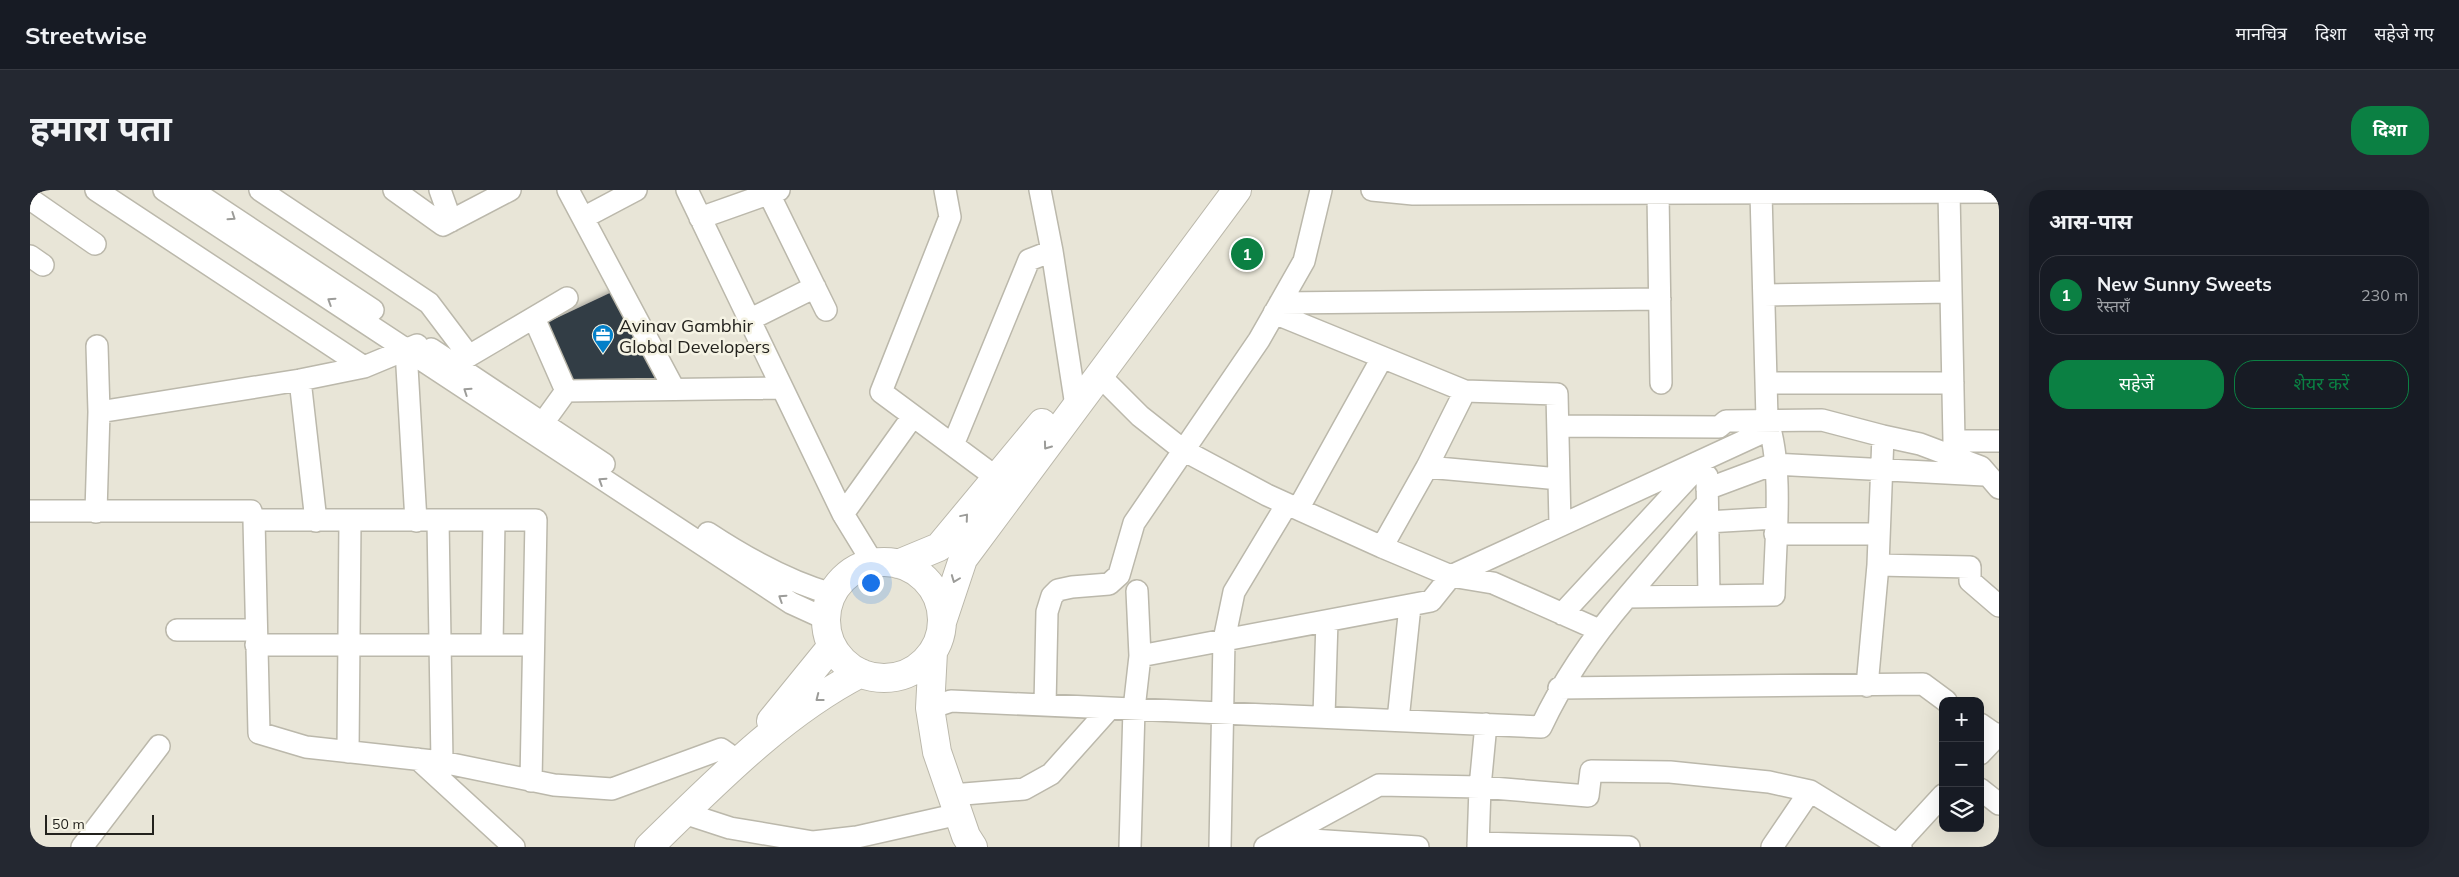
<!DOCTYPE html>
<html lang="hi">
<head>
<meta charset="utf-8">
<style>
  :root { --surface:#171b24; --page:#242831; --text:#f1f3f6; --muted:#9ea1a6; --line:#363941; --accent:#0b8043 }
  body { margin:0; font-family:Mulish,"Noto Sans Devanagari",sans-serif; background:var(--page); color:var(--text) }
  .controls { position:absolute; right:15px; bottom:15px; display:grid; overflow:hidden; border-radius:10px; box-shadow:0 5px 20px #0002 }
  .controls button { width:45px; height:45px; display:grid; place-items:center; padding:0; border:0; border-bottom:1px solid var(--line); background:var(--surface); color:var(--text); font:25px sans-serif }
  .scale { position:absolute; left:15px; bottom:12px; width:109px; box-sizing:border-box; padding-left:5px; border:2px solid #23221d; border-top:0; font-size:14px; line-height:18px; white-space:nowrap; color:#23221d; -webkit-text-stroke:4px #f5f3e4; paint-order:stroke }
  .you { position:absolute; left:840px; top:392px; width:18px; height:18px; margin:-12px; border:4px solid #fff; border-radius:50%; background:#1a73e8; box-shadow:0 0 0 8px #1a73e833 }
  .badge { display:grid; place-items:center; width:32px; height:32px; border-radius:50%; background:var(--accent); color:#fff; font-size:16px; font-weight:700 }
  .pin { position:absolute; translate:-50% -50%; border:2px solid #fff; box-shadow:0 1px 5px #0006 }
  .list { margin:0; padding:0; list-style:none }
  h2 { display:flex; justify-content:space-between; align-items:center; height:65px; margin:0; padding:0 20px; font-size:21px }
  h2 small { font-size:16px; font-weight:400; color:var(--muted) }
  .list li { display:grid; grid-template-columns:32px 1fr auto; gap:15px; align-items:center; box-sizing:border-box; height:80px; margin:0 10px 10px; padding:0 10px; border:1px solid var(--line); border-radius:20px }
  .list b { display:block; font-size:19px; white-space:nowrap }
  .list p { margin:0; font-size:16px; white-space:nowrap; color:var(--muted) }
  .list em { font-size:16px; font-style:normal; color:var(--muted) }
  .actions { display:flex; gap:10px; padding:15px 20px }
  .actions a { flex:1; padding:11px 0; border:1px solid var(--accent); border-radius:20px; text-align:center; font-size:18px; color:var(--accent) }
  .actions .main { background:var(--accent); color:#fff }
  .icon { flex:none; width:28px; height:28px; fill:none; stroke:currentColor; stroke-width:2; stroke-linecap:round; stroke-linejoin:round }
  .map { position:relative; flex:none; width:1969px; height:657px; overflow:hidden; border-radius:20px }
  header { display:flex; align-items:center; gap:30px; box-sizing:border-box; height:70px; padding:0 25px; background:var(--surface); border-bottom:1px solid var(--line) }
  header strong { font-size:24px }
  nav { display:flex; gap:28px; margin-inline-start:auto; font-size:18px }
  .intro { display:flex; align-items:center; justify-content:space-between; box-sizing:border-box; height:120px; padding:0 30px }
  h1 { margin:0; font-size:35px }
  .button { padding:12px 22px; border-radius:20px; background:var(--accent); color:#fff; font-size:18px; font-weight:700 }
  main { display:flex; gap:30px; padding:0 30px }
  aside { flex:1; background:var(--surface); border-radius:20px; box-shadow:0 5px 20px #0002 }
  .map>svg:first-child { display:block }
  .building { fill:#333c44; filter:url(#shadow) }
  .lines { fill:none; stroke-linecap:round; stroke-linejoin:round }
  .minor-casing { stroke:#bbb8ab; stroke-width:24 }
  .major-casing { stroke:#bbb8ab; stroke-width:30 }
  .minor { stroke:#fff; stroke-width:21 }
  .major { stroke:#fff; stroke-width:28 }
  .oneway { stroke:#9c9c99 }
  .labels { text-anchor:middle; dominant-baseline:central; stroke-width:5; stroke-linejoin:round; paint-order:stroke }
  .poi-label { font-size:18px; fill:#23221d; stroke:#f5f3e4; text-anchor:start }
</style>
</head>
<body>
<header>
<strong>Streetwise</strong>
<nav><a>मानचित्र</a><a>दिशा</a><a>सहेजे गए</a></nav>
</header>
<div class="intro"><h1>हमारा पता</h1><a class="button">दिशा</a></div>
<main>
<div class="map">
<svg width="1969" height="657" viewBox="0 0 1969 657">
  <defs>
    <filter id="shadow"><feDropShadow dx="4.5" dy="-4.5" stdDeviation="2.5" flood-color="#0004"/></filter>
  </defs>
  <rect width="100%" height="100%" fill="#e8e5d7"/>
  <path class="building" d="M 582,102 L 635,193 L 543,194 L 514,134 Z"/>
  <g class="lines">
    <g class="minor-casing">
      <path id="minor" d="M 66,0 L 334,177
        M 134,0 L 761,413 L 796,429
        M 162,0 L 343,120
        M 230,0 L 399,113 L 439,166
        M 364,0 L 413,35 L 480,0
        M 410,0 L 421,31
        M 538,0 L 644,199
        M 657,0 L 813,324 L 843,373
        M 915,0 L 920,27 L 851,202 L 967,288
        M 1010,0 L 1022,61 L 1046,216
        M 1342,0 L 1383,4 L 1969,2
        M 1919,2 L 1924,251 L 1969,251
        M 739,4 L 796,120
        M 1628,4 L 1631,193
        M 0,9 L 65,54
        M 553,28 L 606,0
        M 670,28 L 749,0
        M 0,66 L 13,75
        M 1734,105 L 1921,102
        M 1250,113 L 1630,109
        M 1244,123 L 1435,201 L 1527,204 L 1530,334
        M 504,128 L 536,201
        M 719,130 L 785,97
        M 401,159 L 574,274
        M 376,160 L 386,331
        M 427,173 L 537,108
        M 1070,186 L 1110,226 L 1153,260 L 1237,305 L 1352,357 L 1421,386 L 1463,393 L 1569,440
        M 270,190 L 286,331
        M 1736,193 L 1923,193
        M 69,222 L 270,190 L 334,177 L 387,155
        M 1528,236 L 1689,237 L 1696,231 L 1792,230 L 1853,246 L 1890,254 L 1951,277 L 1969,298
        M 505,244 L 536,201 L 752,198
        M 923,255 L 999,70 L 1022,61
        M 1397,277 L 1529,289
        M 1677,286 L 1679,406
        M 1677,299 L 1744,274 L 1954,285
        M 1268,319 L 1352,168
        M 0,321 L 221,321 L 224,330 L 506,330 L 501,591
        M 66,322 L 69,222 L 67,156
        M 813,324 L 883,226
        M 224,330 L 229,543 L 276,557 L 412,572 L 524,595 L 582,599 L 691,559 L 708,571
        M 408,330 L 412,572
        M 1677,332 L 1745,328
        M 678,343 C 716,368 759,392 802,404
        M 1745,344 L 1849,344
        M 1352,357 L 1397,277 L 1435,201
        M 1848,375 L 1940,377 L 1940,391 L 1969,416
        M 1597,407 L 1677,313
        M 1532,424 L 1669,276
        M 147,440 L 225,440
        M 226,455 L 503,455
        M 462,455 L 464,330
        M 1110,466 L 1401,411 L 1421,386 L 1740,239
        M 1837,496 L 1848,375 L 1853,246
        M 1529,498 L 1893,494 L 1916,511
        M 1015,515 L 1017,422 L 1022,406 L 1028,400 L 1042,397 L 1079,394 L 1089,385 L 1104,333 L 1229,150 L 1274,71 L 1291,0
        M 900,518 L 921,511 L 1511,537 C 1534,488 1562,448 1597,407 L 1744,405 C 1745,352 1754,278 1737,229 L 1731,3
        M 1294,526 L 1297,431
        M 1368,530 L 1380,416
        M 1950,534 L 1969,547
        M 318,562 L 320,331
        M 1950,564 L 1969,544
        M 388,569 L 484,657
        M 1950,599 L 1969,614
        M 922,605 L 994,599 L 1021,584 L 1080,518
        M 654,623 L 700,638 L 783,652 L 827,647 L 929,624
        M 1251,648 L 1388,657
        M 1448,653 L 1599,657
        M 1867,655 L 1913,605
        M 52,657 L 129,556
        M 1100,657 L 1104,519 L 1110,466 L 1107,401
        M 1190,657 L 1194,450 L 1204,402 L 1257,314
        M 1235,657 L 1349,595 L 1450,597 L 1558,606 L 1561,581 L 1640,582 L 1739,592 L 1780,601 L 1871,657
        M 1448,657 L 1450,597 L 1456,534
        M 1742,657 L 1780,601"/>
    </g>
    <g class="major-casing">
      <path id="major" d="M796 430a58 58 0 1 1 116 0a58 58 0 1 1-116 0Z
        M 868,374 L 909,357 L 1012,233
        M 912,432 L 933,369 L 1207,0
        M 903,462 L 900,518 L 907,562 L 936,646 L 943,657
        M 741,531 L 802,456
        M 619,657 C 683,595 751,524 831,483"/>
    </g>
    <use href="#minor" class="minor"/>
    <use href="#major" class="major"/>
  </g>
  <defs><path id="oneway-chevron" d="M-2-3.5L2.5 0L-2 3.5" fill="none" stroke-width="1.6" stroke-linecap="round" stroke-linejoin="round" transform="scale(1.25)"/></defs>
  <g class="oneway">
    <use href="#oneway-chevron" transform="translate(202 27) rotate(34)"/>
    <use href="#oneway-chevron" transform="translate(301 111) rotate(-147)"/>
    <use href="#oneway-chevron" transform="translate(437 201) rotate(-146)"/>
    <use href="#oneway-chevron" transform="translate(1017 256) rotate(126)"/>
    <use href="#oneway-chevron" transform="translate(572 291) rotate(-147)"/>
    <use href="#oneway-chevron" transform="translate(935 327) rotate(-50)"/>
    <use href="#oneway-chevron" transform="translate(925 389) rotate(111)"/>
    <use href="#oneway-chevron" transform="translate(752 408) rotate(-147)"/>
    <use href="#oneway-chevron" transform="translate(789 508) rotate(142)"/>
  </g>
  <defs>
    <g id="office-pin" transform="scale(1.125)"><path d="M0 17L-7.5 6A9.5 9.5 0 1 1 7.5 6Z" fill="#037fc8" stroke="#f5f3e4"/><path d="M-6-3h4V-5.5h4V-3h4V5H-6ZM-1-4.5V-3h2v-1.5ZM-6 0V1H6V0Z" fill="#fff"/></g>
  </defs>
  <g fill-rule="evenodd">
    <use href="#office-pin" x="573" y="145"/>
  </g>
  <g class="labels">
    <g class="poi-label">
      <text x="589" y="135">Avinav Gambhir<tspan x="589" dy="21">Global Developers</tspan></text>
    </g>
  </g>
</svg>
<div class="controls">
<button>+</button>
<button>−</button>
<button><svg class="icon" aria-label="layers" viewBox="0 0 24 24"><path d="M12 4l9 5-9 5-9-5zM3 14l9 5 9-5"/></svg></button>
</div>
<div class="scale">50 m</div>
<div class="you"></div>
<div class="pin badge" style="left:1217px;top:64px">1</div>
</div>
<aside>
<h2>आस-पास<small></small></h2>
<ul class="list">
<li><span class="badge">1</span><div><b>New Sunny Sweets</b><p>रेस्तराँ</p></div><em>230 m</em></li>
</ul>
<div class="actions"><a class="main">सहेजें</a><a>शेयर करें</a></div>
</aside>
</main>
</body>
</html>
